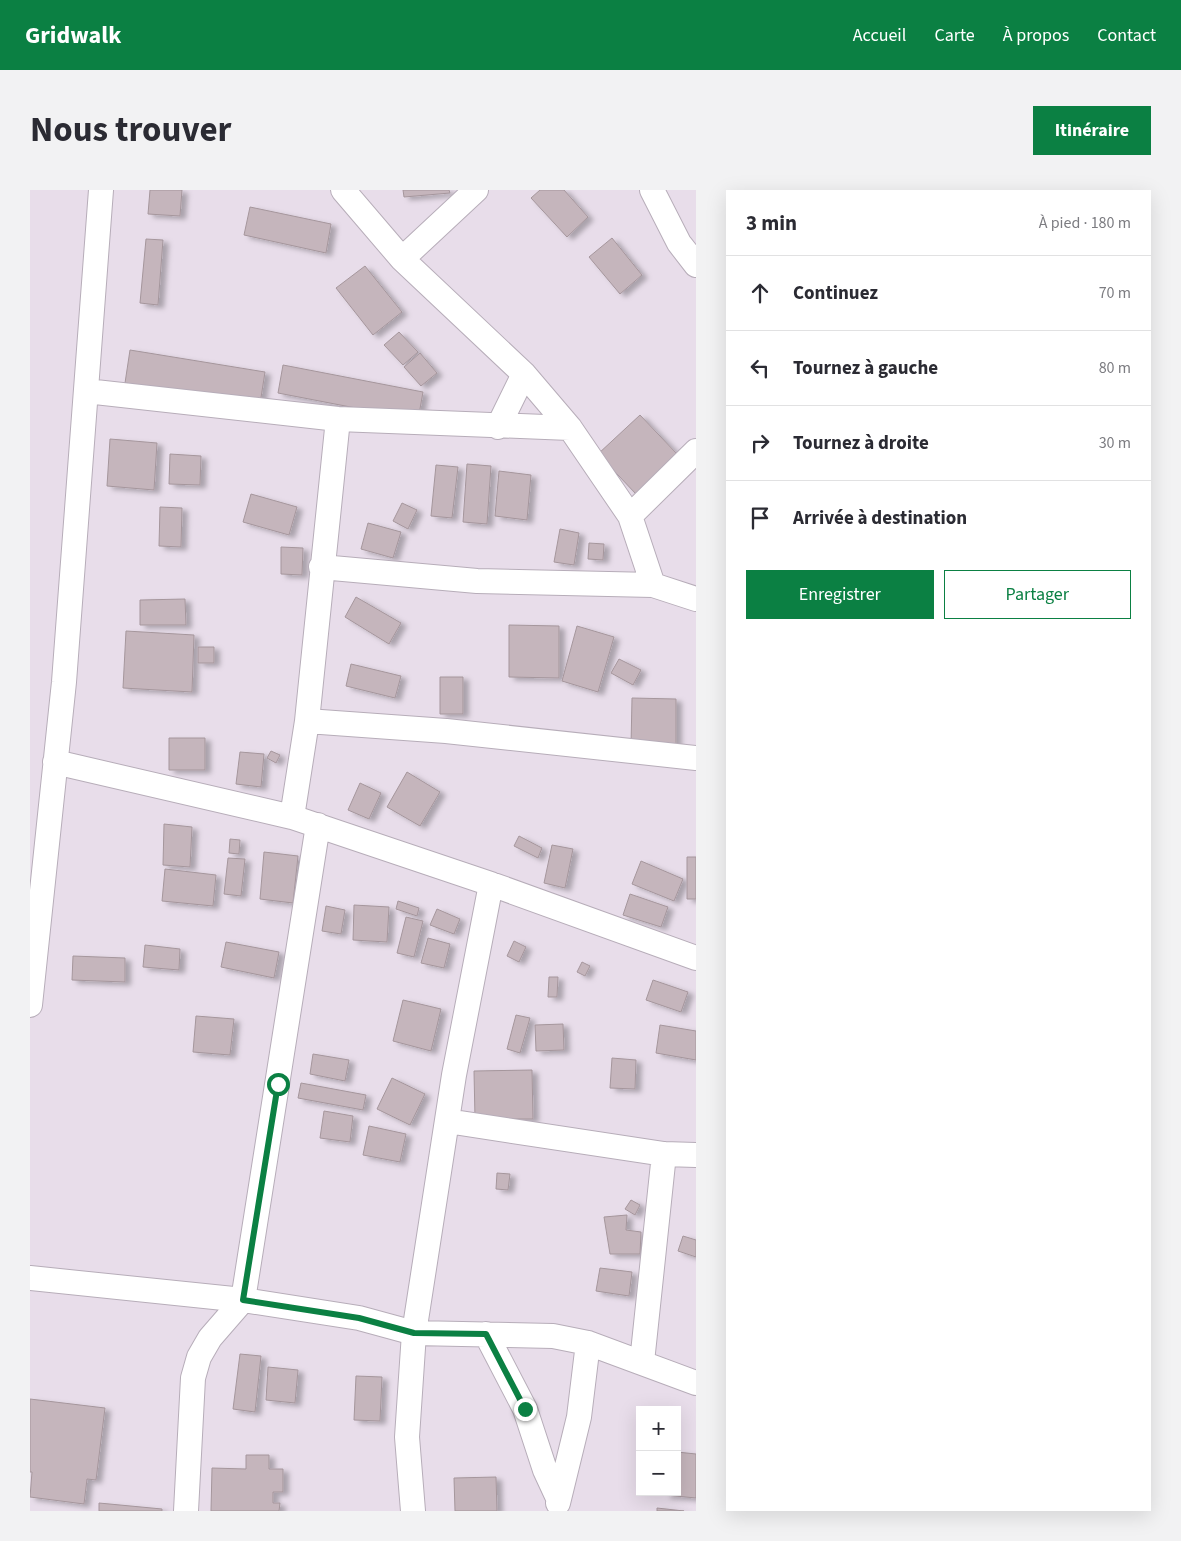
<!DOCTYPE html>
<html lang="fr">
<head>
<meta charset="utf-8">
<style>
  :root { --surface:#fff; --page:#f2f2f3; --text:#2b2b33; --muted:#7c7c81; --line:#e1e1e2; --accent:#0b8043 }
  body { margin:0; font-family:"Source Sans 3",sans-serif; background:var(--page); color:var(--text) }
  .controls { position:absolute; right:15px; bottom:15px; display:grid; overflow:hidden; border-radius:0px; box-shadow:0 5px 20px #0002 }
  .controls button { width:45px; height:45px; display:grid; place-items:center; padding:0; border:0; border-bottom:1px solid var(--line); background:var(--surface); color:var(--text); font:25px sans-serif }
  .stop { position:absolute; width:15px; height:15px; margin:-11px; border:4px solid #0b8043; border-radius:50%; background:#fff }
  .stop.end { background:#0b8043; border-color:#fff; box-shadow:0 1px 5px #0008 }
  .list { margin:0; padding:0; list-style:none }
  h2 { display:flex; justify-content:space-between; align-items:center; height:65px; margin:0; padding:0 20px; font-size:21px }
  h2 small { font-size:16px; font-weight:400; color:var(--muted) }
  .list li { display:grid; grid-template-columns:32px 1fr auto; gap:15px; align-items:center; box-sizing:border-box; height:75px; padding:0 20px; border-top:1px solid var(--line) }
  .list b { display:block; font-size:19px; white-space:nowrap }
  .list em { font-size:16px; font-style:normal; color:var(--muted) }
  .actions { display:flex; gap:10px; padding:15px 20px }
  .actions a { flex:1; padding:11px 0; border:1px solid var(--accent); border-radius:0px; text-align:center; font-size:18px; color:var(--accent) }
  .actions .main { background:var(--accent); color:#fff }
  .icon { flex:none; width:28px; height:28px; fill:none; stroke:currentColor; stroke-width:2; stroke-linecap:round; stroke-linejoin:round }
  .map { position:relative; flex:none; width:666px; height:1321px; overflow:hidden; border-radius:0px }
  header { display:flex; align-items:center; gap:30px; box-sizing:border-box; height:70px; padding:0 25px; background:var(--accent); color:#fff }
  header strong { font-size:24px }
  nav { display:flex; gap:28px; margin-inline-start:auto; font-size:18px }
  .intro { display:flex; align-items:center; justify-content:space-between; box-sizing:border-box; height:120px; padding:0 30px }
  h1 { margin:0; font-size:35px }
  .button { padding:12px 22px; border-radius:0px; background:var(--accent); color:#fff; font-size:18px; font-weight:700 }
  main { display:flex; gap:30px; padding:0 30px }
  aside { flex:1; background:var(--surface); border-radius:0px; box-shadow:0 5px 20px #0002 }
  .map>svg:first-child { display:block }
  .building { fill:#c5b5bc; stroke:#a5969c; filter:url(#shadow) }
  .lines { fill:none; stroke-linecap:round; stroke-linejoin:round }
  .street-casing { stroke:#b7adb9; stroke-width:26 }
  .street { stroke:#fff; stroke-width:24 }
  .route { stroke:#0b8043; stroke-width:6 }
</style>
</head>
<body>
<header>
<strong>Gridwalk</strong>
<nav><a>Accueil</a><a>Carte</a><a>À propos</a><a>Contact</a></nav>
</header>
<div class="intro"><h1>Nous trouver</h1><a class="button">Itinéraire</a></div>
<main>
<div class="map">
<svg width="666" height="1321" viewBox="0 0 666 1321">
  <defs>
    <filter id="shadow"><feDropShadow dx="5.5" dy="3" stdDeviation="2.5" flood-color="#0004"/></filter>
  </defs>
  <rect width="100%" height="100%" fill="#e8ddea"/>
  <path class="building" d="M 120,0 L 152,0 L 150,26 L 118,24 Z
    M 373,0 L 419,0 L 420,3 L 374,7 Z
    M 510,0 L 534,0 L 558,27 L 537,47 L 501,8 Z
    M 220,17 L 301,34 L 296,63 L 214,45 Z
    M 582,48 L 612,85 L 590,104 L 559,67 Z
    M 116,49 L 133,50 L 128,115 L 110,113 Z
    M 335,76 L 372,122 L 343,145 L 306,98 Z
    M 369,142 L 388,162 L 373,175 L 354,155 Z
    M 100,160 L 235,182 L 230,214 L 95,193 Z
    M 390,163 L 407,183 L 391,196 L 374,177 Z
    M 253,175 L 393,202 L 388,230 L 248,203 Z
    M 610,225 L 648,265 L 606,304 L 568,264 Z
    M 80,249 L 127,253 L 124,300 L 77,296 Z
    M 140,264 L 171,266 L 170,295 L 139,294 Z
    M 437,274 L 461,276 L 457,334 L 433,332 Z
    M 406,275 L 428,277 L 422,328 L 401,326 Z
    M 469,281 L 501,285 L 497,330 L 465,326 Z
    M 221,304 L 267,317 L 259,345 L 213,332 Z
    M 372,313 L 387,320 L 378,339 L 363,331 Z
    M 130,317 L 152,318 L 151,357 L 129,356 Z
    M 338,333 L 371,342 L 363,368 L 331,359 Z
    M 530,339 L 549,343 L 544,375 L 524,372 Z
    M 559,353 L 574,354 L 573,370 L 558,369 Z
    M 251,357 L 273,358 L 272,385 L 251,384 Z
    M 326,407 L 371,433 L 359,454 L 315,427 Z
    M 155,409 L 156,435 L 110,435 L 110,410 Z
    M 479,435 L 529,436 L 529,488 L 479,487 Z
    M 547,436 L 584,447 L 568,502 L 532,491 Z
    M 96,441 L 164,445 L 162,502 L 93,498 Z
    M 168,457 L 184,457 L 184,473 L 168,473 Z
    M 589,469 L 611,480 L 603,495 L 581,483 Z
    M 321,474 L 371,486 L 365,508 L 316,496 Z
    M 410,487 L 433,487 L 433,524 L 410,524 Z
    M 602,508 L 646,509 L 646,557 L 601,556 Z
    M 139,548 L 175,548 L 175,580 L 139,580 Z
    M 241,561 L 250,565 L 246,573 L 237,568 Z
    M 210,562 L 234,564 L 231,597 L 206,594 Z
    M 377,582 L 410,602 L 390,636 L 357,617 Z
    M 330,593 L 351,603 L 339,629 L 318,620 Z
    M 134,634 L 162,637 L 160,677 L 133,675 Z
    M 489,646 L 512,658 L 508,668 L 484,656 Z
    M 200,649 L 210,650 L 209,664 L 199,663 Z
    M 522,655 L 543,659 L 535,698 L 514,693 Z
    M 234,662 L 268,666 L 263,713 L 230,709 Z
    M 657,667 L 666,667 L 666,709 L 657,709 Z
    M 198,668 L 215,669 L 211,706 L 194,704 Z
    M 611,671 L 653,689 L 644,711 L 602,694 Z
    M 135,679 L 186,685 L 183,716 L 132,711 Z
    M 600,704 L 638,717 L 631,737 L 593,725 Z
    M 368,711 L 389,718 L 387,726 L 366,719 Z
    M 324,715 L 359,717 L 357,752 L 323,750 Z
    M 296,716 L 315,720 L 311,744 L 292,741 Z
    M 407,719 L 430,729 L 424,744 L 400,735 Z
    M 376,727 L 393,731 L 384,767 L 367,763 Z
    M 398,748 L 420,754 L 414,778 L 391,773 Z
    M 484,751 L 496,757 L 489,772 L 477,766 Z
    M 196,752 L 249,762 L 244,788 L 191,777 Z
    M 115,755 L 150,759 L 149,780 L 113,777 Z
    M 43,766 L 95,768 L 95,792 L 42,790 Z
    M 552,772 L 560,776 L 555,786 L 547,782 Z
    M 519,787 L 528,787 L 527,807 L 518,807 Z
    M 623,790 L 658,802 L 651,822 L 616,810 Z
    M 373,810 L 411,819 L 401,861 L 363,851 Z
    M 486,825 L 500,828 L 490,863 L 477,859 Z
    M 166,826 L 204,829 L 200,865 L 163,862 Z
    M 533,834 L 534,860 L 506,861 L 505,835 Z
    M 630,835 L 666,841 L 666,870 L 626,863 Z
    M 283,864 L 319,870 L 315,891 L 280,884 Z
    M 582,868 L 606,870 L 605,899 L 580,898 Z
    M 502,880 L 503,929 L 445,929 L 444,881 Z
    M 362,888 L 395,904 L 380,935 L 347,919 Z
    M 271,893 L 336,905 L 333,920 L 268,908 Z
    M 294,921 L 323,926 L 320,952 L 290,948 Z
    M 339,936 L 376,944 L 370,972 L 333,965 Z
    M 467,983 L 480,984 L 478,1000 L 466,999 Z
    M 601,1010 L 610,1015 L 605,1025 L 595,1019 Z
    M 597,1025 L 596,1040 L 611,1042 L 610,1064 L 580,1064 L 574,1027 Z
    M 653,1046 L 666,1050 L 666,1067 L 648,1061 Z
    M 570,1078 L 602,1082 L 599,1106 L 566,1101 Z
    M 210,1164 L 231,1166 L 225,1222 L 203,1219 Z
    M 238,1177 L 268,1180 L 265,1213 L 236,1210 Z
    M 326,1186 L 352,1187 L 350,1231 L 324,1230 Z
    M 0,1209 L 75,1218 L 66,1290 L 57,1289 L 54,1314 L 0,1307 L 2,1282 L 0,1282 Z
    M 647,1262 L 666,1264 L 666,1308 L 635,1305 L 636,1302 L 647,1302 Z
    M 216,1265 L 239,1265 L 239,1279 L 253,1279 L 253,1302 L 243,1302 L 243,1313 L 250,1313 L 249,1321 L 181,1321 L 182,1278 L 216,1279 Z
    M 466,1287 L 467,1321 L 425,1321 L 424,1288 Z
    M 69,1313 L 132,1319 L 132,1321 L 69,1321 Z
    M 627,1318 L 654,1321 L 627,1321 Z"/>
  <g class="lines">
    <g class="street-casing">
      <path id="street" d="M 622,0 L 649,53 L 666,75
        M 372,69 L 446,0
        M 56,201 L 308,229 L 540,238
        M 468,237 L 494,184
        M 600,326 L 666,261
        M 291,377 L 447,391 L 623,395 L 600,326 L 540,238 L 494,184 L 372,69 L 313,0
        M 623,395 L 666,409
        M 277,531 L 416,541 L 666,568
        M 25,572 L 262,627 L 461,694 L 666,768
        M 262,627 L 277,531 L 308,229
        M 0,815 L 34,492 L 71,0
        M 417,931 L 634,964 L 666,965
        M 0,1088 L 213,1110 L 329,1128 L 384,1143 L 523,1146 L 558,1153 L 666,1193
        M 456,1144 L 495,1219 L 515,1280 L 528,1308
        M 612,1172 L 634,964
        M 528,1313 L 549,1227 L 558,1153
        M 156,1321 L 163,1188 L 169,1167 L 180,1148 L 213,1110 L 288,635
        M 383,1321 L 377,1247 L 384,1143 L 424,885 L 461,694"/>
    </g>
    <use href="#street" class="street"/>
  </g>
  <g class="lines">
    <path class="route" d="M 248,894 L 213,1110 L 329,1128 L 384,1143 L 456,1144 L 495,1219"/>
  </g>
</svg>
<div class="controls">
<button>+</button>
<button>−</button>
</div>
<div class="stop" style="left:248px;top:894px"></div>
<div class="stop end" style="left:495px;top:1219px"></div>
</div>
<aside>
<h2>3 min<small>À pied · 180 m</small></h2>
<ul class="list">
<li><svg class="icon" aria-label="ahead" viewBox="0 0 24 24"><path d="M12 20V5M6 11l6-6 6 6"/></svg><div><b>Continuez</b></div><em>70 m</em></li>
<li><svg class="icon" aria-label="left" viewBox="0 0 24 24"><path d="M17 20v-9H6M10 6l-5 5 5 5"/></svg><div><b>Tournez à gauche</b></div><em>80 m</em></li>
<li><svg class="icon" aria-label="right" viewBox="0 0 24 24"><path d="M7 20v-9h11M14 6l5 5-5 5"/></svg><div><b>Tournez à droite</b></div><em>30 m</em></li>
<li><svg class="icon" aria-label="arrive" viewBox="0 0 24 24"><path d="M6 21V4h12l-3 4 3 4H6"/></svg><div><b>Arrivée à destination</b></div></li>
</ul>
<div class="actions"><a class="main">Enregistrer</a><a>Partager</a></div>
</aside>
</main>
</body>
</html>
